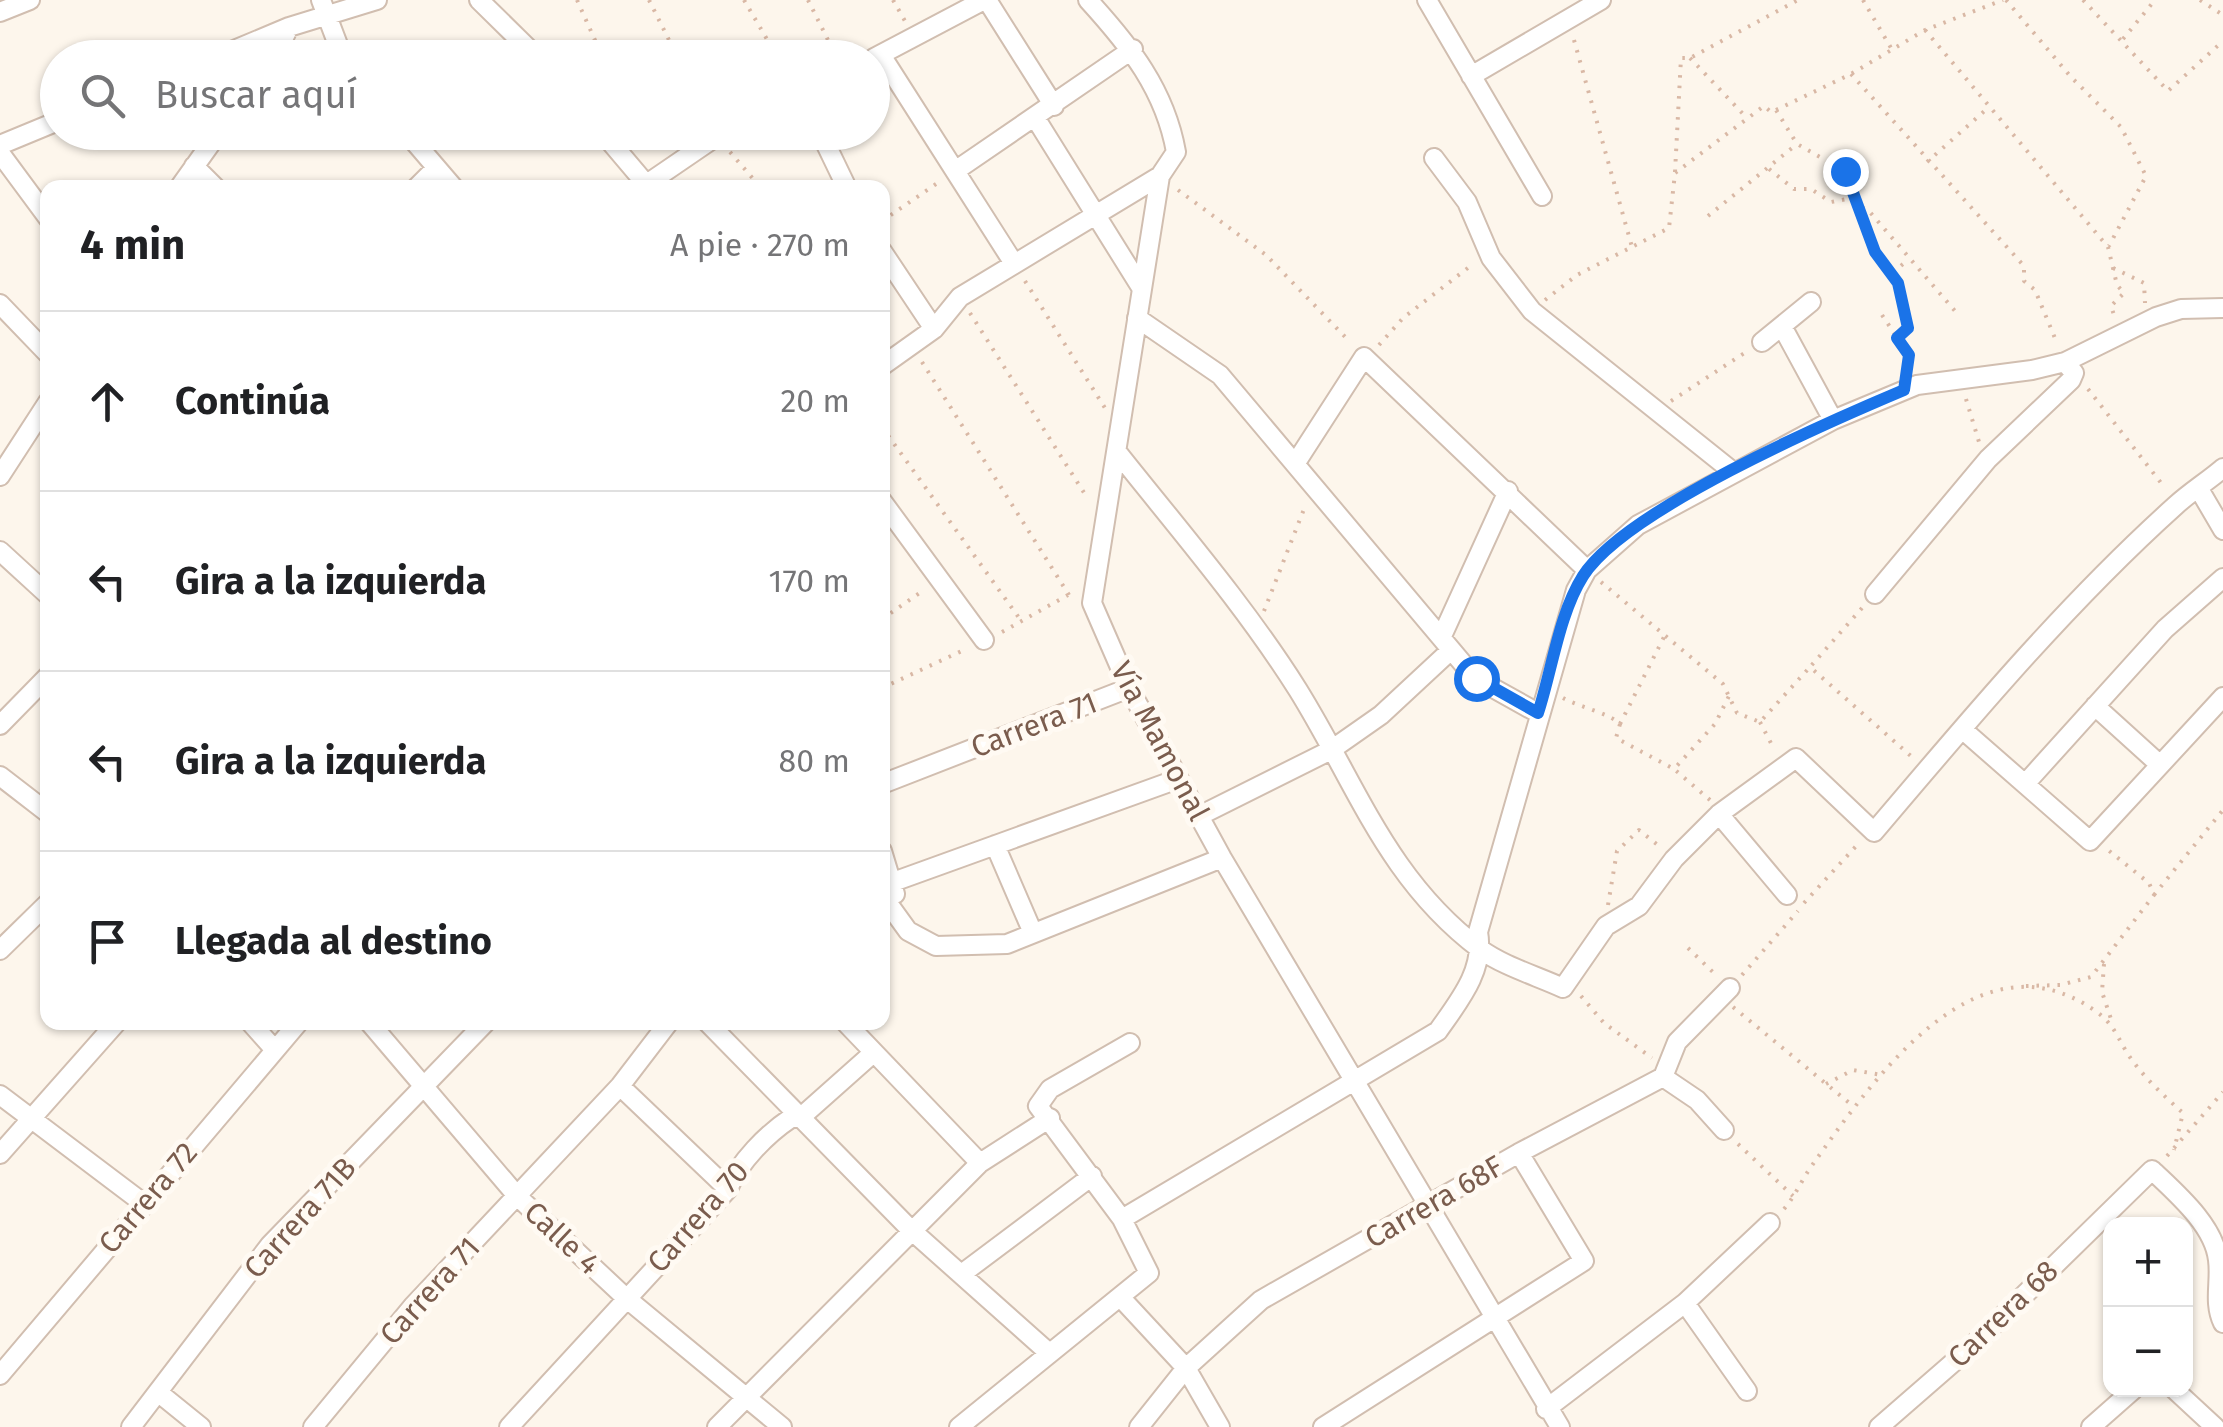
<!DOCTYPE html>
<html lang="es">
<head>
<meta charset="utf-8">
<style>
  :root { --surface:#fff; --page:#f6f6f6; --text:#202124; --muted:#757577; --line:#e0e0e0 }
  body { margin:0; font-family:"Fira Sans",sans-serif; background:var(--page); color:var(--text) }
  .controls { position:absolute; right:30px; bottom:30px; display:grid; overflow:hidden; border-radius:20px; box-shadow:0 2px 8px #0004 }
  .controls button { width:90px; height:90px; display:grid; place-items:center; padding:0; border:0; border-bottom:2px solid var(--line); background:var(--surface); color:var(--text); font:50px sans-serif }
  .stop { position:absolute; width:30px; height:30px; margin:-22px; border:8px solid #1a73e8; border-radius:50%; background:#fff }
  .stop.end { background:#1a73e8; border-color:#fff; box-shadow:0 2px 10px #0008 }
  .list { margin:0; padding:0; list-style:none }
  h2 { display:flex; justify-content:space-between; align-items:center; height:130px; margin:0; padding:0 40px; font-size:42px }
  h2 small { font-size:32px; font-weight:400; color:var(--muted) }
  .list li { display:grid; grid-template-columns:65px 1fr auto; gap:30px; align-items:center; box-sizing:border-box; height:180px; padding:0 40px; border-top:2px solid var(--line) }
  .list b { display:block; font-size:38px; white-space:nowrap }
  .list em { font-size:32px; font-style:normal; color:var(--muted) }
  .icon { flex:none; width:55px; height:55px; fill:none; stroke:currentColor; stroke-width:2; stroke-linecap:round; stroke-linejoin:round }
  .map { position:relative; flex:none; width:2223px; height:1427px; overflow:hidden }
  .search { position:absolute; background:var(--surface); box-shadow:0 2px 8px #0004; left:40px; top:40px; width:850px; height:110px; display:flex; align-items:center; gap:25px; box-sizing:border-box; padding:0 35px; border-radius:55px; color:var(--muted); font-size:38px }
  .panel { position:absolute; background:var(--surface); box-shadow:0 2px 8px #0004; left:40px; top:180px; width:850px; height:850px; border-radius:20px }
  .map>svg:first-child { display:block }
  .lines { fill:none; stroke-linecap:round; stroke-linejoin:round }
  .minor-casing { stroke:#d1beb0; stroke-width:22 }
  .path { stroke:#d9b8a5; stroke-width:4; stroke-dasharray:2.5 8; stroke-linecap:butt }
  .minor { stroke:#fff; stroke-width:18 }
  .route { stroke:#1a73e8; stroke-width:12 }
  .labels { text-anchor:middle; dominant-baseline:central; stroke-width:10; stroke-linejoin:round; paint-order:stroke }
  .street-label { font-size:30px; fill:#7a5c4d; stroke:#fffaf3 }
</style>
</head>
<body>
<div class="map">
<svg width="2223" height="1427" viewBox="0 0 2223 1427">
  <rect width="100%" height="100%" fill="#fdf6ec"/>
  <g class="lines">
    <g class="minor-casing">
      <path id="minor" d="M 321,0 L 343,58
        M 479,0 L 538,58
        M 987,0 L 1054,106
        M 1088,0 C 1130,46 1165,90 1176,152 L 1160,176 L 1092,603 L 1129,688 L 1222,858 L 1560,1427
        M 1427,0 L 1542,196
        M 0,12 L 30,0
        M 881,55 L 1013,262
        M 215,58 L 289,27 L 377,0
        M 274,58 L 289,27
        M 874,58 L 984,0
        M 1471,76 L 1601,0
        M 1036,119 L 1142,289
        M 406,132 L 454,188
        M 602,132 L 646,184
        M 820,132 L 847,188
        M 0,145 L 58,121
        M 0,153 L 48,218
        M 1434,158 L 1467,202 L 1491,258 L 1532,311 L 1732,471
        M 194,166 L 216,188
        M 955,171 L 1133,49
        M 179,188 L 219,132
        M 416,188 L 436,168
        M 641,188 L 723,132
        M 882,251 L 934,329
        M 0,304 L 48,354
        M 1137,318 L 1220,375 L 1475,678 L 1538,713
        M 1783,328 L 1833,420
        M 1762,342 L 1811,302
        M 882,366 L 934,329 L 960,297 L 1160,176
        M 1118,453 C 1180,531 1245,606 1298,690 C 1357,785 1387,879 1480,949 C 1503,966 1537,976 1563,988 L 1606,926 L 1639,906 L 1674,859 L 1719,814 L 1796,758 L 1874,832 C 1969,720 2066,604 2175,506 C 2190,492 2208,481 2223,468
        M 1295,464 L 1364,357 L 1587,570
        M 0,476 L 48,402
        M 2199,489 L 2223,530
        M 882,501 L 984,640
        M 0,551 L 48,595
        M 1875,594 L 1988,459 L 2071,380 L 2074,373 L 2065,362
        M 1442,636 L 1508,491
        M 2095,706 L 2159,764
        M 0,725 L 48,676
        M 1962,729 L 2090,841 L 2223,697
        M 0,776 L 48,813
        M 882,784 L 1129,688
        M 2025,784 L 2165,629 L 2223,578
        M 1719,814 L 1787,895
        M 1199,816 L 1331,750 L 1381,715 L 1451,650
        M 995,845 L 1033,933
        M 882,851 L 895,894
        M 893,882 L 1178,779
        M 882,895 L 908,931 L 936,946 L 1007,944 L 1222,858
        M 0,950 L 48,903
        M 250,1022 L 275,1050
        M 369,1022 L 518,1197 L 626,1298 L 782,1427
        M 707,1022 L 910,1229 L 1048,1352
        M 845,1022 L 980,1163
        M 1663,1077 L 1697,1100 L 1724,1130
        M 620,1086 L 728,1189
        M 0,1095 L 143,1203
        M 0,1154 L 117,1022
        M 1122,1219 L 1438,1031 C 1459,1001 1485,970 1478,932 L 1576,590 L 1587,570 L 1638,525 L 1833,420 L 1917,385 L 2032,370 L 2065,362 L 2156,317 L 2181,309 L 2223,308
        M 963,1273 L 1092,1176
        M 1122,1299 L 1186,1368 L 1220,1427
        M 1685,1303 L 1747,1391
        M 0,1375 L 299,1022
        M 2175,1390 L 2215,1427
        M 159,1393 L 201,1427
        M 1546,1409 L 1685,1303 L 1770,1223
        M 131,1427 L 270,1245 L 486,1022
        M 313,1427 L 413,1306 L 620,1086 L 669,1022
        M 509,1427 L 728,1189 C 739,1162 767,1134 791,1118 L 800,1118 L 872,1054
        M 717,1427 L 980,1163 L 1050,1118
        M 959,1427 L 1149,1273 L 1122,1219 L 1038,1106 L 1050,1089 L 1130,1043
        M 1139,1427 L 1186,1368 L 1261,1300 L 1519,1153 L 1663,1077 L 1677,1042 L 1730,988
        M 1323,1427 L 1584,1261 L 1519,1153
        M 1879,1427 L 1971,1347 L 2152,1170 C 2176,1193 2214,1225 2218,1260 C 2221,1282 2213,1302 2223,1323
        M 2091,1427 L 2133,1390"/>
    </g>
    <path class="path" d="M 577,0 L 603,58
      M 649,0 L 678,58
      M 744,0 L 778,58
      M 808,0 L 837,58
      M 893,0 L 905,21
      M 1863,0 L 1891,48
      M 2006,0 L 2071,77 L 2121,127 L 2146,176 L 2109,246
      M 2083,0 L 2168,91 L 2223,41
      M 2200,0 L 2223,15
      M 1925,30 L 2108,247 L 2117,285 L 2124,293 L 2111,306 L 2115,318
      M 2123,39 L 2155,0
      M 1574,40 L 1632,247
      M 1690,58 L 1745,116
      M 1851,74 L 2024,266 L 2024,281 L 2035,290 L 2057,343
      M 1776,110 L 1851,74 L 1925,30 L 2003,0
      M 636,132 L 643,150
      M 730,152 L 761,188
      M 1927,162 L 1989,107
      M 1769,169 L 1794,189 L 1811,189 L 1831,202 L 1852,198
      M 1675,172 L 1681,58 L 1690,58 L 1798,0
      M 1178,190 L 1266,255 L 1350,342
      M 1857,205 L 1875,251 L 1891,272
      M 1708,216 L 1797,144
      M 882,221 L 939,182
      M 2113,268 L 2144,283 L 2145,303
      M 1025,281 L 1105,408
      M 1545,300 L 1577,275 L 1669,228 L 1675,173 L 1764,106 L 1771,112 L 1776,110 L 1797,144 L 1845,171 L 1857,205 L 1869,211 L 1955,311
      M 970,313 L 1088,499
      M 1882,315 L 1909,355 L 1907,371
      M 1897,338 L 1908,329 L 1892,273 L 1908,260
      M 1379,345 L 1403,318 L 1473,264
      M 922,362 L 1069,595
      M 2088,389 L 2165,488
      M 1966,399 L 1979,442
      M 1671,401 L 1746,352
      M 882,427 L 1022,622
      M 1601,582 L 1723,684 L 1737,713 L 1760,722 L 1810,667
      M 1862,608 L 1810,667 L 1912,757
      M 1264,611 L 1306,504
      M 882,619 L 924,590
      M 1002,632 L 1068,595
      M 882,676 L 888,685
      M 882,688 L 966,649
      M 1563,698 C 1579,707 1609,713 1620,724 L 1616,738 L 1674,769
      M 1760,722 L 1774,749
      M 1620,724 L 1665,635
      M 1710,800 L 1674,769 L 1715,724 L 1729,696
      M 2154,895 L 2223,810
      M 1804,903 L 1858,844
      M 1608,905 L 1617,851 L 1639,830 L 1659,846
      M 1688,948 L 1718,977
      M 2104,964 L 2102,992 L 2112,1022
      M 1742,975 L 1798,911
      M 2026,986 L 2060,985 L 2091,977 L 2154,895 L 2149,883 L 2108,850
      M 1581,996 L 1604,1023 L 1652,1058
      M 1733,1007 L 1853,1106
      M 1826,1084 L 1853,1070 L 1882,1075
      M 1738,1144 L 1793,1196
      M 2167,1156 L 2223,1092
      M 1784,1209 C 1796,1195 1802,1179 1813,1164 C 1873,1080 1976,929 2094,1010 C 2112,1022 2116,1034 2126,1051 C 2140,1074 2163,1095 2183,1113 L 2174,1150"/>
    <use href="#minor" class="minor"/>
  </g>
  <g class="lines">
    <path class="route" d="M 1476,678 L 1538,713 C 1552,670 1559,614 1583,576 C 1625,510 1828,422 1904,390 L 1909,355 L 1897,338 L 1908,328 L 1898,283 L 1875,252 L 1845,171"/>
  </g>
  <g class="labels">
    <g class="street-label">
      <text transform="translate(1034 725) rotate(-21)">Carrera 71</text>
      <text transform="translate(1160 741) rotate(62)">Vía Mamonal</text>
      <text transform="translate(148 1198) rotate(-50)">Carrera 72</text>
      <text transform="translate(1434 1202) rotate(-30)">Carrera 68F</text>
      <text transform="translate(698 1217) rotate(-49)">Carrera 70</text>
      <text transform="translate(300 1218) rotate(-48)">Carrera 71B</text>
      <text transform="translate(562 1238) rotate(43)">Calle 4</text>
      <text transform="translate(430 1291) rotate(-48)">Carrera 71</text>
      <text transform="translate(2003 1314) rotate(-44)">Carrera 68</text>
    </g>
  </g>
</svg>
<div class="controls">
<button>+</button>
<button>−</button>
</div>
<div class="stop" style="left:1476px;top:678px"></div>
<div class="stop end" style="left:1845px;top:171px"></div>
<div class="search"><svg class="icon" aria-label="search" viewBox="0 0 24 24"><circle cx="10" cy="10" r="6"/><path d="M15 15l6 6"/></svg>Buscar aquí</div>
<section class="panel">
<h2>4 min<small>A pie · 270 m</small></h2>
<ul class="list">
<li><svg class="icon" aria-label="ahead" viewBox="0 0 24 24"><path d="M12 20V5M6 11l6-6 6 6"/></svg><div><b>Continúa</b></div><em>20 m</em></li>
<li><svg class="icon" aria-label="left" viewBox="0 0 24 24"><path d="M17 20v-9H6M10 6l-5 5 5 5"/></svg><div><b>Gira a la izquierda</b></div><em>170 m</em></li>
<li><svg class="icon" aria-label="left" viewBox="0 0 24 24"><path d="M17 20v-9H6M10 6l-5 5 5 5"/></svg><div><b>Gira a la izquierda</b></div><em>80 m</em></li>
<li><svg class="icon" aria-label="arrive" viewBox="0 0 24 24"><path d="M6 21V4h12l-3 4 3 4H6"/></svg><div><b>Llegada al destino</b></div></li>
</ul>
</section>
</div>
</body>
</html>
